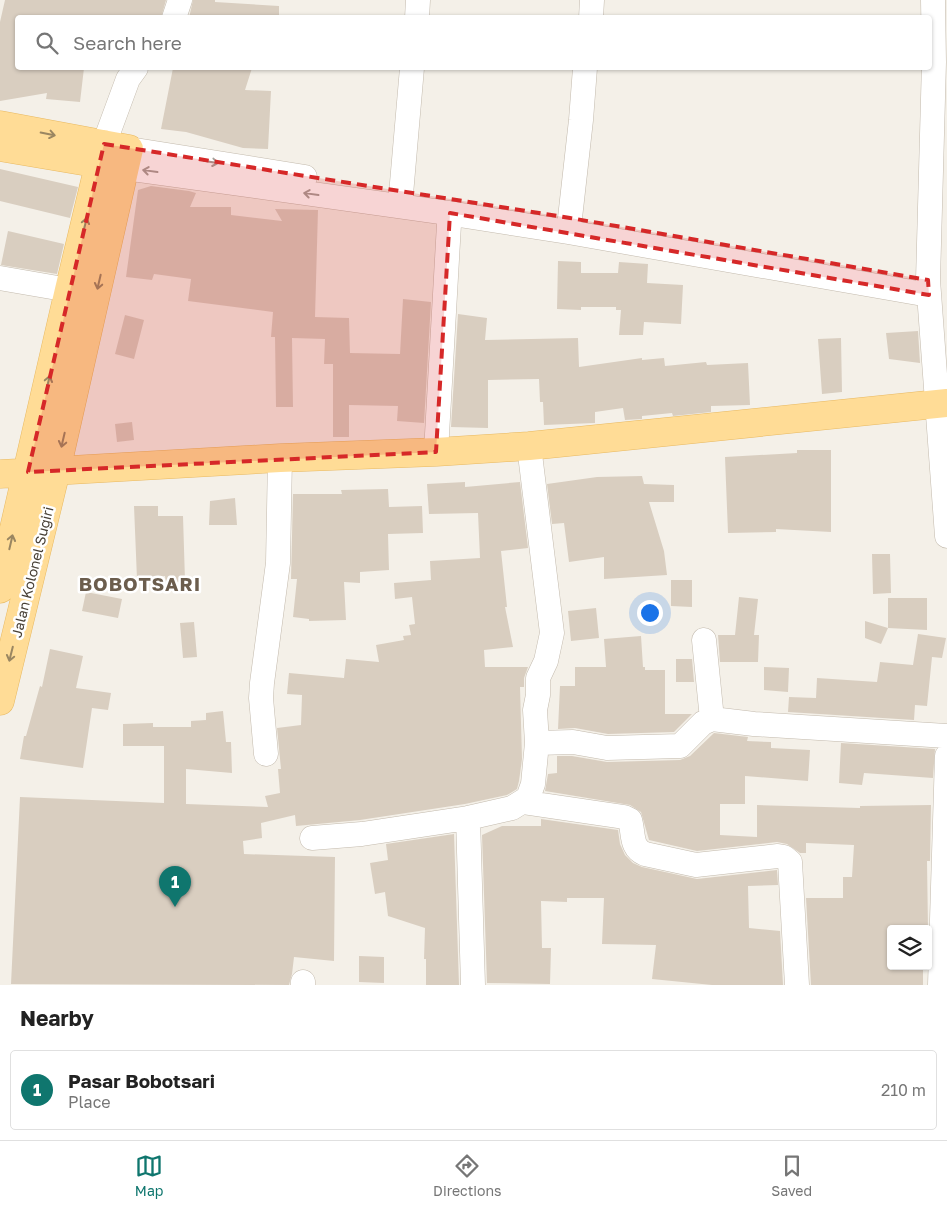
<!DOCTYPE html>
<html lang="en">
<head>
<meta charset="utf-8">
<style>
  :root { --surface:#fff; --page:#f6f6f6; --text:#222; --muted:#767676; --line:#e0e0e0; --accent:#0f766e }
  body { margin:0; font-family:"Golos Text",sans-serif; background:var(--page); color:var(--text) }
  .controls { position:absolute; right:15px; bottom:15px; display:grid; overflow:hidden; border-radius:5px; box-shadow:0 1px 4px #0004 }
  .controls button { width:45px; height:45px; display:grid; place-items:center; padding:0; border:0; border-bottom:1px solid var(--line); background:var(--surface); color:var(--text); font:25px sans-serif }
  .you { position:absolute; left:649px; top:612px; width:18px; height:18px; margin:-12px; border:4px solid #fff; border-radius:50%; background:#1a73e8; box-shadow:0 0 0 8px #1a73e833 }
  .badge { display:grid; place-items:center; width:32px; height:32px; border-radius:50%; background:var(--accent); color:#fff; font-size:16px; font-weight:700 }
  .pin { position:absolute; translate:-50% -41px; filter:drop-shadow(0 1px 2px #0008) }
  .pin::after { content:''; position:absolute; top:26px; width:18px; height:15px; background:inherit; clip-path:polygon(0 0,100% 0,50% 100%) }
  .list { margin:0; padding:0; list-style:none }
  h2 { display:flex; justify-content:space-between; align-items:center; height:65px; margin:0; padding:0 20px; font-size:21px }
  h2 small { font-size:16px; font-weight:400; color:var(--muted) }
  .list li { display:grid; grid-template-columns:32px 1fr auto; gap:15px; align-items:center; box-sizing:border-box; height:80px; margin:0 10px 10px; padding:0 10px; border:1px solid var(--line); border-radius:5px }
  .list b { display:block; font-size:19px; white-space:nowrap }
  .list p { margin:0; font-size:16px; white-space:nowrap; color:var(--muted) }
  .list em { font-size:16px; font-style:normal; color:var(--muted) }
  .icon { flex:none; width:28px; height:28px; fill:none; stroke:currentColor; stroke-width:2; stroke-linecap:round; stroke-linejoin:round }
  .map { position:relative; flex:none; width:947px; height:985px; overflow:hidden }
  .search { position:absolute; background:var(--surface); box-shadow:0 1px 4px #0004; left:15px; right:15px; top:15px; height:55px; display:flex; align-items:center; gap:12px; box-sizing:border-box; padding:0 18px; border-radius:5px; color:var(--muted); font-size:19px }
  .sheet { height:155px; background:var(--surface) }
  nav { display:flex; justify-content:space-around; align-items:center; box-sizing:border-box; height:70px; border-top:1px solid var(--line); background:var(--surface); font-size:14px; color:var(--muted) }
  nav a { display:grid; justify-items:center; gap:2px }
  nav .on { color:var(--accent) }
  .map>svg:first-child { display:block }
  .building { fill:#d9cec0 }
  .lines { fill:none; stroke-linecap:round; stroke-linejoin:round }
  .minor-casing { stroke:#c3baad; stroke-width:25 }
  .major-casing { stroke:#e8b962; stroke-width:29 }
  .minor { stroke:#fff; stroke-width:24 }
  .major { stroke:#ffdc96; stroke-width:28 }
  .oneway { stroke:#9a8661 }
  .oneway2 { stroke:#a4a09a }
  .marked { fill:#d62828; fill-opacity:0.2; stroke:#d62828; stroke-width:4; stroke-dasharray:10 6; stroke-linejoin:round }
  .labels { text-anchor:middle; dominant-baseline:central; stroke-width:5; stroke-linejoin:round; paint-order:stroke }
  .street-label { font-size:14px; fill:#484036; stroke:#fff }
  .district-label { font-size:19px; font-weight:bold; letter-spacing:1px; fill:#6b5d4d; stroke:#fff }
</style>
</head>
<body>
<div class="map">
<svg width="947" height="985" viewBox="0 0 947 985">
  <rect width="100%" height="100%" fill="#f4f0e8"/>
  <path class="building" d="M 5,0 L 166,0 L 161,18 L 18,18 L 18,68 L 84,68 L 80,102 L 46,99 L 47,93 L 0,101 L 0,22 Z
    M 193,0 L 215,0 L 215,2 L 279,6 L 279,18 L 189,18 Z
    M 173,68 L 252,68 L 245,90 L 271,91 L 268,149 L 243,148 L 186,132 L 161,129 Z
    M 0,169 L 78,187 L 70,218 L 0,201 Z
    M 151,186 L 189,191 L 196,193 L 190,207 L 231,207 L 231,215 L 282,221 L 275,209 L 318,210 L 315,317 L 349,318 L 350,353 L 400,354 L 403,299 L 431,302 L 424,423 L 397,421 L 398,406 L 349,405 L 349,437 L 333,437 L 333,364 L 324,364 L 325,339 L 292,338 L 293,407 L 276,407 L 275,337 L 271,337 L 273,312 L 188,301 L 191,279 L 154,274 L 152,280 L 126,277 L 138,190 Z
    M 8,231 L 64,244 L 57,274 L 1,265 Z
    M 558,261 L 581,262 L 581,273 L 618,273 L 619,262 L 648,264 L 647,283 L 683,285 L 681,324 L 644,322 L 643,335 L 619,335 L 621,310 L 616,310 L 616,307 L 581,307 L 581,310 L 557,309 Z
    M 458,314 L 487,318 L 485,340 L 578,338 L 579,367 L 642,358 L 642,360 L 664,358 L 665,366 L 706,362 L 707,365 L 748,363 L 750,405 L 711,406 L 711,412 L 673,416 L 672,413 L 642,416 L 642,419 L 625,420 L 623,408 L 595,412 L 595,423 L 544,425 L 543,402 L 540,402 L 539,379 L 488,380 L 488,428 L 451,427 Z
    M 125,315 L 144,320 L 134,359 L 115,354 Z
    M 918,331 L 920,363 L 889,359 L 886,333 Z
    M 841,338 L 842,392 L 822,394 L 818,339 Z
    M 132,422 L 134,440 L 117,442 L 115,424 Z
    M 797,450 L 831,450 L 831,532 L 776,529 L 776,532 L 728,533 L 725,457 L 797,453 Z
    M 642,476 L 644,484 L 674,485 L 674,502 L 649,502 L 664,551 L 667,575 L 604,579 L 604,557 L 569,562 L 564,523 L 552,524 L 547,484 L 597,477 Z
    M 465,482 L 465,487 L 520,482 L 528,548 L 501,551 L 507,607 L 505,607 L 513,647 L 484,650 L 485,667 L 528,667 L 524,678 L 524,687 L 520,687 L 522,759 L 519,781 L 517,789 L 507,795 L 465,804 L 360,820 L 296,826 L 295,815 L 261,823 L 262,838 L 243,841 L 244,854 L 335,857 L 334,961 L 294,957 L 292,974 L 289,985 L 11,984 L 20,797 L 164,803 L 164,746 L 123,746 L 123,724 L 153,723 L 153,727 L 191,727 L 191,721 L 206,720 L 206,713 L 223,711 L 226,742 L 231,742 L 232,773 L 186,769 L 186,804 L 268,807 L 265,796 L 280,793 L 278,769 L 281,769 L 277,728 L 301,725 L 302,695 L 287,694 L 289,673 L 344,678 L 346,659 L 379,662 L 376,645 L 404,640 L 403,636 L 411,635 L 409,625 L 415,624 L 412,597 L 395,599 L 394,583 L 431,580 L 430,561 L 480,558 L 478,513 L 429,514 L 427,484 Z
    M 388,489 L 389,507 L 422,506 L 423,533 L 388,534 L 389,570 L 360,572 L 360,583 L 344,582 L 346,620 L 309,621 L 309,619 L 293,617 L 297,579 L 291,579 L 293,494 L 342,494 L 341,490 Z
    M 235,498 L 237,525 L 209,525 L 210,501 Z
    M 134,506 L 158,506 L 158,516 L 183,516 L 185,581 L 166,584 L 165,576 L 137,579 Z
    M 872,554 L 890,554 L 891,593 L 873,594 Z
    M 671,580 L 692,580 L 692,607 L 671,606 Z
    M 86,592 L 122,599 L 118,618 L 82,611 Z
    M 739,597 L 758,599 L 754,635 L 759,635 L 758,662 L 720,662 L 718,635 L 735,635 Z
    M 888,598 L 927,598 L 927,630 L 888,628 Z
    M 596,608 L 599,638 L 571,641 L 568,611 Z
    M 865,621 L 888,628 L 881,644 L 865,638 Z
    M 194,622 L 197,657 L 183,658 L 180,623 Z
    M 918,634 L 946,638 L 942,658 L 932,657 L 927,706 L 915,705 L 914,720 L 788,712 L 789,697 L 816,698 L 817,678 L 877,682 L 880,662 L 913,665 Z
    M 641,636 L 643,667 L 645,667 L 645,670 L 665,670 L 665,714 L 692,714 L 674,732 L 608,734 L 575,728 L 558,729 L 560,686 L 575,686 L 575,667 L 606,667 L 604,639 Z
    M 50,649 L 83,656 L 76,688 L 111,693 L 108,710 L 92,708 L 83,768 L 20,759 L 24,736 L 26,736 L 40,686 L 42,687 Z
    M 676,659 L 692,659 L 694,682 L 676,682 Z
    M 764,667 L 789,668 L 788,692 L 764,690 Z
    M 714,733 L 748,737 L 747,741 L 771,742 L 771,748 L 810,750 L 808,781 L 745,776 L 745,804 L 720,804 L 720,835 L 757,837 L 757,805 L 860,808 L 860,806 L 931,805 L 930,861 L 927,861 L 928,929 L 891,929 L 891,966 L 923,966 L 923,985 L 811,985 L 806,898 L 843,898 L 843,877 L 852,877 L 854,845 L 806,843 L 806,853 L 800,853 L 787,844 L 777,842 L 697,851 L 649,840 L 641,812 L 630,805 L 545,791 L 548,774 L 557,773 L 557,756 L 572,756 L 607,762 L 680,760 L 690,756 Z
    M 841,743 L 935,749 L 933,778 L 864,773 L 862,785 L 839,783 Z
    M 541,819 L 618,830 L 620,844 L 625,855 L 633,863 L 642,867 L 697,879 L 777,870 L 778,885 L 748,886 L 749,928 L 780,931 L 783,985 L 712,985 L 652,979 L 656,945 L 602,944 L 604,898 L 567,898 L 567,902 L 541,901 L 542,948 L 551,948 L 550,984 L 487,983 L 482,835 L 502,826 L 541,826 Z
    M 454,834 L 459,985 L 426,985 L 426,959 L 424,959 L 425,928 L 388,916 L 385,892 L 375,894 L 370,863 L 388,860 L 386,844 Z
    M 359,956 L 384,957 L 384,983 L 359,982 Z"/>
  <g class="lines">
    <g class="minor-casing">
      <path id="minor" d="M 933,0 L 934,62 L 928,280 L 947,536
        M 174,18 L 180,0
        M 417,18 L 418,0
        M 591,18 L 592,0
        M 104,144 L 128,79 L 136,68
        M 129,149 L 305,177
        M 125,168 L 448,213 L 568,232 L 929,295
        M 400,206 L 412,68
        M 570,218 L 581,120 L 585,68
        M 0,278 L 69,290
        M 436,452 L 449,224 L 448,213
        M 704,640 L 712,719
        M 537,743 L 573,742 L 607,748 L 680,746 L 703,723 L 712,719 L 754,724 L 947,736
        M 266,754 L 261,698 L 262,683 L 278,563 L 280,458
        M 522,802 L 624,817 L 630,820 C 634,833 630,848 645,854 L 696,865 L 778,856 L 784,857 L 790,862 L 797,985
        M 312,838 L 362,834 L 468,818
        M 303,985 L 303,982
        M 473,985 L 468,818 L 512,808 L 528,798 L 533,784 L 537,743 L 535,710 L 538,695 L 538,678 L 546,661 L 552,633 L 529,446
        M 940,985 L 947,756"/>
    </g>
    <g class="major-casing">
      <path id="major" d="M 0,125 L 129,149 L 56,471 L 0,701
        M 0,147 L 118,167
        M 0,474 L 280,458 L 436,452 L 529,446 L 947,403
        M 0,589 L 69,290 L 104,144"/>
    </g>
    <use href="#minor" class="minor"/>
    <use href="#major" class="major"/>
  </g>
  <defs><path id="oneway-shaft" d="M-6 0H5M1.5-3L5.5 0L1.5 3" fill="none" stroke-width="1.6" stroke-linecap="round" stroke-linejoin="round" transform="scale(1.25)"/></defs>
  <g class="oneway">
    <use href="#oneway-shaft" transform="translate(48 134) rotate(11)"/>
    <use href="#oneway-shaft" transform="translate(85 225) rotate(-76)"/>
    <use href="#oneway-shaft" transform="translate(99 282) rotate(103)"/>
    <use href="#oneway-shaft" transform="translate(48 383) rotate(-77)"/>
    <use href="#oneway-shaft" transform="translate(63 440) rotate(103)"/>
    <use href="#oneway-shaft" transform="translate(11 542) rotate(-77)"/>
    <use href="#oneway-shaft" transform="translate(11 654) rotate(104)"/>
  </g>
  <g class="oneway2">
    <use href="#oneway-shaft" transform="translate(211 162) rotate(9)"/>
    <use href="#oneway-shaft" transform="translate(150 171) rotate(-172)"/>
    <use href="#oneway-shaft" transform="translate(311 194) rotate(-172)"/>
  </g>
  <path class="marked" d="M 104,144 L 570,218 L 928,280 L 929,295 L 450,213 L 436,452 L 28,472 Z"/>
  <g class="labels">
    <g class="street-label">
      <text transform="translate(32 572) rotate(-76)">Jalan Kolonel Sugiri</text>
    </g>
    <g class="district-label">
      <text x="140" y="583">BOBOTSARI</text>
    </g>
  </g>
</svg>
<div class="controls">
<button><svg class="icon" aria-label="layers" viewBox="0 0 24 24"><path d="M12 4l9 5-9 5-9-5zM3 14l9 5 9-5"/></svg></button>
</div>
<div class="you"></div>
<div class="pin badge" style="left:175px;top:907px">1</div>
<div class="search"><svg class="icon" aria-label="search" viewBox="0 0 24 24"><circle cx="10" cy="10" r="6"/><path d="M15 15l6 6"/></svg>Search here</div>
</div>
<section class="sheet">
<h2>Nearby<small></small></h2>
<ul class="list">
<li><span class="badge">1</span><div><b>Pasar Bobotsari</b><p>Place</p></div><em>210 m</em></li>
</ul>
</section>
<nav>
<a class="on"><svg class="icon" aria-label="map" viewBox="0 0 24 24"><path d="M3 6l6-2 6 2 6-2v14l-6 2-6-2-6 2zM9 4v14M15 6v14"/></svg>Map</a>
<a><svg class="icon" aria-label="directions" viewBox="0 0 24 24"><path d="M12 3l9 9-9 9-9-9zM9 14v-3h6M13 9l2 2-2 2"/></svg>Directions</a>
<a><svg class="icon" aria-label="saved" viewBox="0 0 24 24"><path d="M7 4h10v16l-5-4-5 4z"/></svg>Saved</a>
</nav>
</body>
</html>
